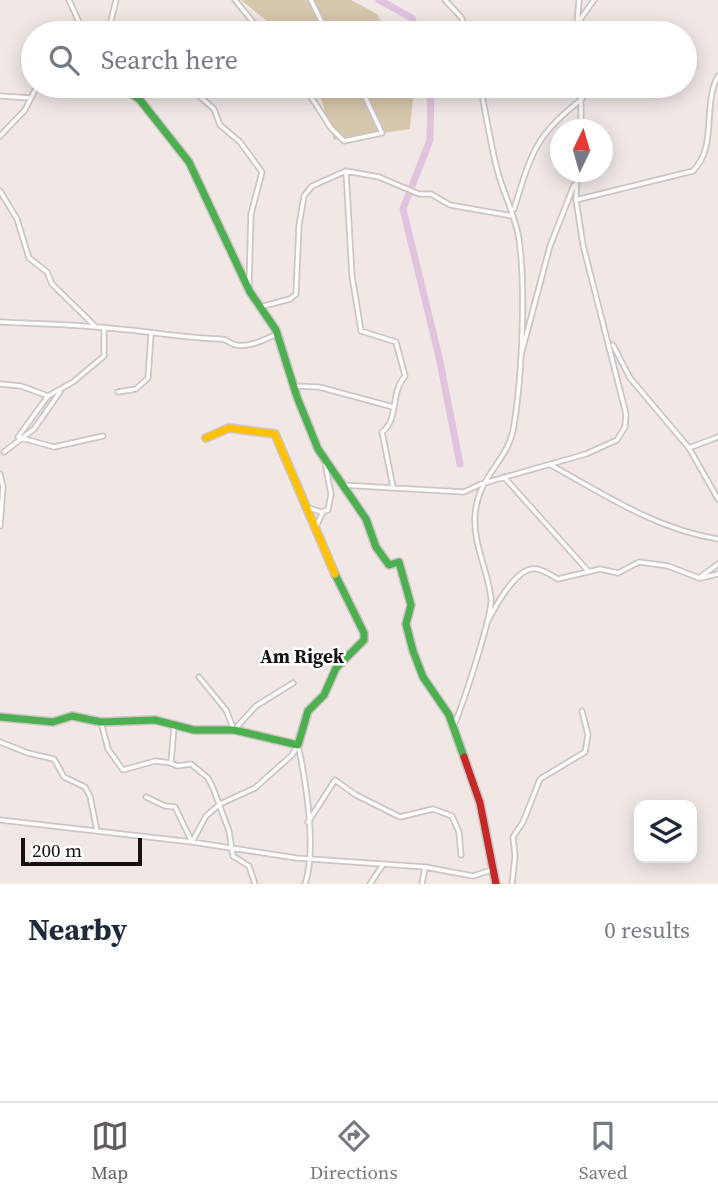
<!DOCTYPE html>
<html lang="en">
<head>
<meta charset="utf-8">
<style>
  :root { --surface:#fff; --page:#f6f6f7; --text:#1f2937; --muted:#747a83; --line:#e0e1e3; --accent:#635c5c }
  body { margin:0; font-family:"Source Serif 4",serif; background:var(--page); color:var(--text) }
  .controls { position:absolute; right:21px; bottom:21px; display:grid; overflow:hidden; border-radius:14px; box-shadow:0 4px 18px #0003 }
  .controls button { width:63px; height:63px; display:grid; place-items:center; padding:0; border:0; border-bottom:2px solid var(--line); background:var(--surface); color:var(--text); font:35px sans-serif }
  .compass { position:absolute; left:550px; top:119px; width:63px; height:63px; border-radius:50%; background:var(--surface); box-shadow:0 4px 18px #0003; rotate:5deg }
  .scale { position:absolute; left:21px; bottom:18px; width:121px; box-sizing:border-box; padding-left:7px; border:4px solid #171111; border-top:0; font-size:19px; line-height:24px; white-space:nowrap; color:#171111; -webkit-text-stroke:5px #fff; paint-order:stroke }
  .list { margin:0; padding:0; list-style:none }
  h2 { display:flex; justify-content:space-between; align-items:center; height:91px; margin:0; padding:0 28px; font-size:30px }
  h2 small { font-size:23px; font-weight:400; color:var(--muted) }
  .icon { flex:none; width:38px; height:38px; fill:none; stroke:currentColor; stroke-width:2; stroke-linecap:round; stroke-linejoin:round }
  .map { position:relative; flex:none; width:718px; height:884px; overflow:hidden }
  .search { position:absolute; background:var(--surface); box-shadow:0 4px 18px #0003; left:21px; right:21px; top:21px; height:77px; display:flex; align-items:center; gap:18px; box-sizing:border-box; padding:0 24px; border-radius:38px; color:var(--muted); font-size:26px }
  .sheet { height:217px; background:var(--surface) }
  nav { display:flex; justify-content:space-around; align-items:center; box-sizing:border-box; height:98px; border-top:2px solid var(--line); background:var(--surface); font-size:19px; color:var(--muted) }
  nav a { display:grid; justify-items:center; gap:4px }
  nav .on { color:var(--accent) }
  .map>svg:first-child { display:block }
  .forest { fill:#d7c7ac }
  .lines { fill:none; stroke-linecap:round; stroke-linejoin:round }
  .river { stroke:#e1c3de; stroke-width:7 }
  .street-casing { stroke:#ccc5c4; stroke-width:7 }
  .fast-casing { stroke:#ccc5c4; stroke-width:10 }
  .slow-casing { stroke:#ccc5c4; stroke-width:10 }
  .jam-casing { stroke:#ccc5c4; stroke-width:10 }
  .street { stroke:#fdfcfb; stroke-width:3.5 }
  .fast { stroke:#4caf50; stroke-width:7 }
  .slow { stroke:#ffc107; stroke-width:7 }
  .jam { stroke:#c62828; stroke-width:7 }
  .labels { text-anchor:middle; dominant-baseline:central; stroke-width:5; stroke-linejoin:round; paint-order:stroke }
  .neighbourhood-label { font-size:19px; font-weight:bold; fill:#171111; stroke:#fff }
</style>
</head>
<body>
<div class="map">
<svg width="718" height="884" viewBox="0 0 718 884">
  <rect width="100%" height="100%" fill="#f1e8e6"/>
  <path class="forest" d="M 241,0 L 351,0 L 377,14 L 387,33 L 282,33 Z
    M 317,86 L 414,86 L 410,129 L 334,140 Z"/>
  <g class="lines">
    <path class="river" d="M 379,0 L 412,18 L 418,33
      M 431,86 L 430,140 L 403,209 L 439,357 L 460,464"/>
    <g class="street-casing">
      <path id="street" d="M 69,0 L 84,33
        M 235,0 L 262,33
        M 311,0 L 327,33
        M 445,0 L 461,17 L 469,33
        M 579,21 L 594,0
        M 108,33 L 116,0
        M 570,33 L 577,24 L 579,0
        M 168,86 L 192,86
        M 304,86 L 331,128 L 344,141 L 382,133 L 360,86
        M 189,87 L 214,109 L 220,125 L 240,142 L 262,172 L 251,214 L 249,284
        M 481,91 L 583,94
        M 133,93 L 156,94 L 165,86
        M 0,96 L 31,98 L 37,86
        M 581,130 L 581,86
        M 0,136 L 25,110 L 31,98
        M 346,171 L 352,276 L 361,331 L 396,342 L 405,376 C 390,393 399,420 382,432 L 393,487
        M 0,191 L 17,219 L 29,258 L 47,272 L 52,284 L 95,326
        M 576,200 L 693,171 C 718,146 702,105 718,76
        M 514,209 C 531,154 535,135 582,99
        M 260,307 L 290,299 L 296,294 L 299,225 L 304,196 L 312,186 L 346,171 L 379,177 L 419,194 L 431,194 L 450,205 L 513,216
        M 0,322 C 40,324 79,324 119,329 C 153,332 186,338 221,339 C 227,339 230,344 236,345 C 248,348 266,339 277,334
        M 613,345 L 630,378 L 689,448 L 718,499
        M 521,355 L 550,246 L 574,185
        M 0,384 L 21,386 L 48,396
        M 293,386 L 319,387 L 393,407
        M 118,392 L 136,389 L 148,378 L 151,334
        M 103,436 L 54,447 L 18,437 L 48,396 L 73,382 L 104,356 L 104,327
        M 689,448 L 718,437
        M 4,452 L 34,429 L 60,392
        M 551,465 C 605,495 656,529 718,539
        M 0,474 L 3,487 L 0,526
        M 504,477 L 589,572
        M 342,485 L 464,492 L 481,484 L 586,454 L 617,440 L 625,427 L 626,414 L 583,245 L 576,200 L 577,172
        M 306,507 L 321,512 L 328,510 L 331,494 L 325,463
        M 315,529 L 323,512
        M 701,578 L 718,574
        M 488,621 C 495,607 517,565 537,569 C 544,570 552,576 558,579 L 600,569 L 618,573 L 639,562 L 668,566 L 699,578 L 718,564
        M 199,677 L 226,710 L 234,730 L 256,706 L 293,683
        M 101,722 L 108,749 L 123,770 L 155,761 L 171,763
        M 454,725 C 462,707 493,614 491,598 C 488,570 473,545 475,515 C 478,474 509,462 514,425 C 522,376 526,288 519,239 C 515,214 503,193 497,169 C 490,142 486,113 480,86
        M 174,726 L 171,763 L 177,766 L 191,764 L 208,778 L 213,788 L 229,831 L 233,856 L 249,866 L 255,884
        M 0,742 L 28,753 L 54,759 L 64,777 L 85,787 L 90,796 L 97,831
        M 298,745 C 306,782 317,849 305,884
        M 146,797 L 165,806 L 175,807 L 192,842
        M 0,820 L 192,842 L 296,858 L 425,867 L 473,876 L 491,870
        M 308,822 L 335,780 L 356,795 L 400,817 L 433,809 L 452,816 L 459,832 L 461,855
        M 192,842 L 206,816 L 220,804 L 255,788 L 292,755 L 298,745
        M 370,884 L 382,866
        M 422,884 L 425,867
        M 512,884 L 515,856 L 513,837 L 523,822 L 540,779 L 585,752 L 588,735 L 582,711"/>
    </g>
    <g class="fast-casing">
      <path id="fast" d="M 121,86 L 140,100 L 189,162 L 250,292 L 276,330 L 297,397 L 318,449 L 366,519 L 376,547 L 389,565 L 399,562 L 411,605 L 406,624 L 413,651 L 423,677 L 449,715 L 464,757
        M 0,717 L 53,722 L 72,716 L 101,722 L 155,720 L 194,730 L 234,730 L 298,745 L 308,711 L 324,695 L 336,668 L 364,640 L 364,633 L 335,574"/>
    </g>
    <g class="slow-casing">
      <path id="slow" d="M 206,438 L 229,428 L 275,434 L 335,574"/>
    </g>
    <g class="jam-casing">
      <path id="jam" d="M 464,757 L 480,803 L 496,884"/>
    </g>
    <use href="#street" class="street"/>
    <use href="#fast" class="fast"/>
    <use href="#slow" class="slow"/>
    <use href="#jam" class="jam"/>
  </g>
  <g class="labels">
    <g class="neighbourhood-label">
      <text x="302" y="656">Am Rigek</text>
    </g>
  </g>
</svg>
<div class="controls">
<button><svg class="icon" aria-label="layers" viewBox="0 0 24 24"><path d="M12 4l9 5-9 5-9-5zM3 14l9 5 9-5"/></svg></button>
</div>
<svg class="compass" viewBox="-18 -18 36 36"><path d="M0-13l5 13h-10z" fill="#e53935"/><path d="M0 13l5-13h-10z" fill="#747a83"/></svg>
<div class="scale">200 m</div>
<div class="search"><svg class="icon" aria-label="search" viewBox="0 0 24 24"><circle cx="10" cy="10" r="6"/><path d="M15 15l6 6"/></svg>Search here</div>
</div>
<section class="sheet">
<h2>Nearby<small>0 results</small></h2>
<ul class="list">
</ul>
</section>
<nav>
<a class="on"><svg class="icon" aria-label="map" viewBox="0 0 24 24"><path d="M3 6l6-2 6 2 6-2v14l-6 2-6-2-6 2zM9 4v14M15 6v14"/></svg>Map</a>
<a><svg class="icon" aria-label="directions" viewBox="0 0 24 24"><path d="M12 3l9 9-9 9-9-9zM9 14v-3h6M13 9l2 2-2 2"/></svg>Directions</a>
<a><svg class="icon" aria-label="saved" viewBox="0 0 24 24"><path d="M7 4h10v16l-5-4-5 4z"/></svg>Saved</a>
</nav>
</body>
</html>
